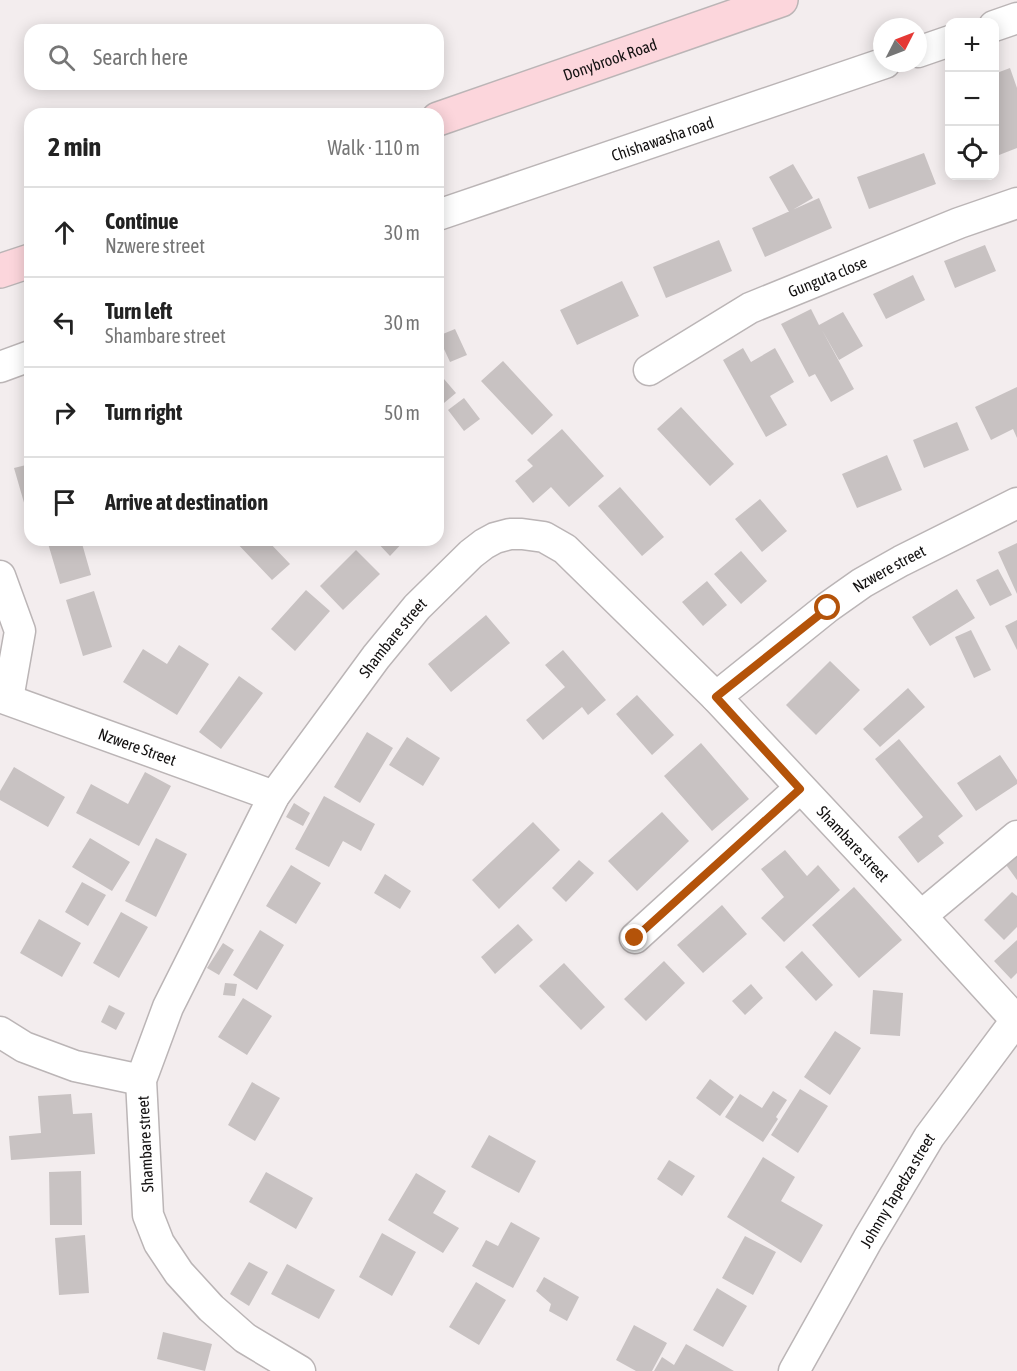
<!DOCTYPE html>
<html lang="en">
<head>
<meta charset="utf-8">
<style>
  :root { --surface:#fff; --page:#f2f2f2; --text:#222; --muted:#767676; --line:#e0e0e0 }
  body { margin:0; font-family:"Asap Condensed",sans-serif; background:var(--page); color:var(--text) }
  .controls { position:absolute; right:18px; top:18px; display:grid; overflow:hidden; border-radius:12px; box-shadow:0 3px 15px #0003 }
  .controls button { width:54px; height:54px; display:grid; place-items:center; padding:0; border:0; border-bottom:2px solid var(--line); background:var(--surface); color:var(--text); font:30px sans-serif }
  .compass { position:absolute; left:873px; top:18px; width:54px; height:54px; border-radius:50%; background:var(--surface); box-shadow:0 3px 15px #0003; rotate:48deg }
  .stop { position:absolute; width:18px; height:18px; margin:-14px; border:4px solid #b45309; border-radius:50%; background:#fff }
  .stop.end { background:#b45309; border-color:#fff; box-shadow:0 2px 6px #0008 }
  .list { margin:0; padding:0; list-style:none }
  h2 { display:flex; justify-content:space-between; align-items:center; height:78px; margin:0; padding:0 24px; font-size:26px }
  h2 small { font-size:20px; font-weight:400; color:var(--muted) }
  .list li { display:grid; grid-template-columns:39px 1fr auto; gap:18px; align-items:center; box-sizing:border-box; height:90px; padding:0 24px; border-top:2px solid var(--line) }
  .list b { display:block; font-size:22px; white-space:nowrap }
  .list p { margin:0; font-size:20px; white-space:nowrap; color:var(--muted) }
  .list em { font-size:20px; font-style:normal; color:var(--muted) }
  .icon { flex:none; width:33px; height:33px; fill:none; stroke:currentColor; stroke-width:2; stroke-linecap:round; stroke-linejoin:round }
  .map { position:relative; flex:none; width:1017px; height:1371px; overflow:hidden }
  .search { position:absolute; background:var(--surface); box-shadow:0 3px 15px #0003; left:24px; top:24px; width:420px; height:66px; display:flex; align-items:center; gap:15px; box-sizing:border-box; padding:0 21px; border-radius:18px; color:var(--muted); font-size:22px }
  .panel { position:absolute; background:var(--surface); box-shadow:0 3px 15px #0003; left:24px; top:108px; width:420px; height:438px; border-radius:18px }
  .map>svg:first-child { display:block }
  .building { fill:#c8c2c2 }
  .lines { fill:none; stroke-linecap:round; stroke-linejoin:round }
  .street-casing { stroke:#bbb5b6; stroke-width:33 }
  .secondary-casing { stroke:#bbb5b6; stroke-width:36 }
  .street { stroke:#fff; stroke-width:30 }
  .secondary { stroke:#fcd6dc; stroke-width:33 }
  .route { stroke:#b45309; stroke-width:8 }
  .labels { text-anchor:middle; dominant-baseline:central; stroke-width:4.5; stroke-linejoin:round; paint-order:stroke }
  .street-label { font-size:16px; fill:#131111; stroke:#fff }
</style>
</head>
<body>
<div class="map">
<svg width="1017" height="1371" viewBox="0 0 1017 1371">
  <rect width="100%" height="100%" fill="#f3edee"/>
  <path class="building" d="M 1010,68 L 1017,88 L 1017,148 L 994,157 L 994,74 Z
    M 924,153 L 936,184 L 869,209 L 857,177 Z
    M 793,164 L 813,198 L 789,212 L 769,177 Z
    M 819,198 L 832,228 L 765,257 L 752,228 Z
    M 719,240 L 732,271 L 666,298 L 653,267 Z
    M 985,245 L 996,271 L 955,288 L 944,261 Z
    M 913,275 L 925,300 L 886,319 L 873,294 Z
    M 622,281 L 639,316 L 577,345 L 560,310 Z
    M 811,309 L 819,325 L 843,312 L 863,346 L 839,360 L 822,330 L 854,389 L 831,402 L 815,374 L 809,377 L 781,324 Z
    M 455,329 L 467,355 L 450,362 L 438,336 Z
    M 743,348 L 751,362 L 775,348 L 794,382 L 770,396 L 787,425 L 766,437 L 723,360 Z
    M 503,361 L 553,415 L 532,435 L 481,381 Z
    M 438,372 L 456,393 L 438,408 Z
    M 1017,387 L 1017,438 L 1013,429 L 991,440 L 975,407 Z
    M 464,398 L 480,419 L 464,431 L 448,410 Z
    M 681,407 L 734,464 L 710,486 L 657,429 Z
    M 957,422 L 969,450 L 924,468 L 913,440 Z
    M 562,429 L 604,476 L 569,507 L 551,487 L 533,503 L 515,481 L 533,466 L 527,460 Z
    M 887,455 L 902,490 L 857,508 L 842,474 Z
    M 30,464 L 30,512 L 27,513 L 14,468 Z
    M 620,487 L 664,537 L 642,556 L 598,506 Z
    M 760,499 L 787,531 L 762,552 L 735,519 Z
    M 47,540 L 81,540 L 91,575 L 60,584 Z
    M 234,540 L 267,540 L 290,564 L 272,580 Z
    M 375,540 L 405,540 L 390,556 Z
    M 1017,543 L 1017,594 L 998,552 Z
    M 356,550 L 380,574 L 343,610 L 320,586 Z
    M 741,551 L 767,581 L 741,604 L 714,574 Z
    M 998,569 L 1012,595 L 990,606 L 976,580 Z
    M 707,581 L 727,605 L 703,626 L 682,602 Z
    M 957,589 L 975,618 L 930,646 L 912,617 Z
    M 306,590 L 330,611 L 295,651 L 271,629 Z
    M 94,591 L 112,647 L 83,656 L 66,600 Z
    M 486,615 L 510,643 L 451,692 L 428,664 Z
    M 1017,620 L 1017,650 L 1005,626 Z
    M 971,630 L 991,670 L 974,678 L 955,637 Z
    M 179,645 L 209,664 L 177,715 L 123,682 L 143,649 L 167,664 Z
    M 563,650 L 606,700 L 588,715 L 582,707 L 543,740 L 526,720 L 565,687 L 545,665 Z
    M 830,661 L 860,690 L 816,735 L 786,705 Z
    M 239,676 L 263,693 L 221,749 L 199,732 Z
    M 908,688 L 925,707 L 880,747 L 863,729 Z
    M 637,695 L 674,735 L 652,755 L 616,714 Z
    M 367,732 L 393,748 L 360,803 L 334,787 Z
    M 407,737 L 440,758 L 423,786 L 389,765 Z
    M 899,739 L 963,816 L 938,836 L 944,843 L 918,863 L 898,837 L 923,817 L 875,759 Z
    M 701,743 L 749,799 L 712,831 L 664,776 Z
    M 1000,755 L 1017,780 L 1017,784 L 976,811 L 957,783 Z
    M 14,767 L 65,797 L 48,827 L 0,800 L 0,791 Z
    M 145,772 L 171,786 L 139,846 L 76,813 L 91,784 L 128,804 Z
    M 324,796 L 375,824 L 361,851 L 343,841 L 329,867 L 295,849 Z
    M 294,803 L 310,813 L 303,826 L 286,817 Z
    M 662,812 L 689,841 L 637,891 L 608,861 Z
    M 533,822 L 560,850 L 499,909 L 472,880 Z
    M 90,838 L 130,862 L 112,891 L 72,867 Z
    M 156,838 L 187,854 L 156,917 L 125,901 Z
    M 785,850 L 807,876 L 818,865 L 840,890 L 784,942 L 761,918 L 784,897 L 761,869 Z
    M 1017,852 L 1017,880 L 1004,862 Z
    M 579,860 L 594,873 L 566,902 L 552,888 Z
    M 291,865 L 321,883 L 296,924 L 266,906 Z
    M 385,874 L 411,891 L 400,909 L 374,893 Z
    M 82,882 L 106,895 L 88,926 L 65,912 Z
    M 854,887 L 902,940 L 859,978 L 812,925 Z
    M 1012,892 L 1017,896 L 1017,927 L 1004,940 L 984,920 Z
    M 722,905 L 747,934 L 703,973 L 677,945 Z
    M 121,912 L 148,927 L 119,978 L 93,963 Z
    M 39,919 L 81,943 L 62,977 L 20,953 Z
    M 518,924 L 533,940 L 495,974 L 481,957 Z
    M 260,930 L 284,945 L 257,990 L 233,975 Z
    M 1017,940 L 1017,973 L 1011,979 L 994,961 Z
    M 223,943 L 234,950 L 219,975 L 207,968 Z
    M 802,951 L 833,985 L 816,1001 L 785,967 Z
    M 664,961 L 685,983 L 646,1021 L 624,999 Z
    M 564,963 L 605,1007 L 581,1030 L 539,986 Z
    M 225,983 L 237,984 L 235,996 L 223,995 Z
    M 751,984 L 763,998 L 745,1015 L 732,1001 Z
    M 873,990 L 903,993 L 900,1036 L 870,1034 Z
    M 243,998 L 272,1016 L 247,1055 L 218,1037 Z
    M 109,1005 L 125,1013 L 116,1030 L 101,1022 Z
    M 835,1031 L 861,1048 L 830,1095 L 804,1077 Z
    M 710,1079 L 734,1097 L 720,1116 L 696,1098 Z
    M 252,1082 L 280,1098 L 255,1141 L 228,1125 Z
    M 800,1089 L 828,1106 L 798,1153 L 771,1135 Z
    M 773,1091 L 787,1100 L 776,1117 L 778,1119 L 763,1142 L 725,1117 L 740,1094 L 762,1108 Z
    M 71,1094 L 73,1114 L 92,1113 L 95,1154 L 11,1160 L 9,1136 L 41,1133 L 38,1096 Z
    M 489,1135 L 536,1161 L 519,1193 L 471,1167 Z
    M 763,1157 L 795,1177 L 781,1201 L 823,1225 L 801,1263 L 727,1217 Z
    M 669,1160 L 695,1176 L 682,1196 L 657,1179 Z
    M 81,1171 L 82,1225 L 50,1225 L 49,1172 Z
    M 266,1172 L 313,1198 L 296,1229 L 249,1202 Z
    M 416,1173 L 446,1191 L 433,1213 L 459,1228 L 443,1253 L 388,1220 Z
    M 511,1222 L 540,1238 L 513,1288 L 472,1266 L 486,1240 L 498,1246 Z
    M 382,1233 L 416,1252 L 392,1296 L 359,1277 Z
    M 85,1235 L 89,1293 L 59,1295 L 55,1238 Z
    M 745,1236 L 776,1252 L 753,1295 L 722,1278 Z
    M 249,1262 L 268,1272 L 249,1306 L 230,1294 Z
    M 287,1264 L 335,1290 L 319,1319 L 271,1294 Z
    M 544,1277 L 579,1297 L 567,1321 L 549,1311 L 551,1304 L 536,1291 Z
    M 476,1282 L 506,1300 L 479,1345 L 449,1327 Z
    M 717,1288 L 747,1306 L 723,1347 L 693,1330 Z
    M 634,1325 L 667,1343 L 652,1371 L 636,1371 L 616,1360 Z
    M 163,1332 L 212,1344 L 205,1371 L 157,1359 Z
    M 686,1344 L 734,1371 L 654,1371 L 662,1357 L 674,1365 Z"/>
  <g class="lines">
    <g class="street-casing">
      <g id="street">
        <path d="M 994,26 L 1017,18"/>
        <path d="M 918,52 L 950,41"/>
        <path id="s1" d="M 438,215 L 885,63"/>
        <path d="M 0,367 L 30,356"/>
        <path id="s2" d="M 649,370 L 750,308 L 959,223 L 1017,203"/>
        <path d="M 0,576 L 20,631 L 8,699"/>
        <path id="s3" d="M 0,697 L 274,796"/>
        <path id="s4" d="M 716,697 L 828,607 L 862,583 L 901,561 L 1017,503"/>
        <path d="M 921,916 L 1017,836"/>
        <path d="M 635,938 L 800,788"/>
        <path d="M 0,1032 L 24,1047 L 75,1066 L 141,1080"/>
        <path id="s5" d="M 300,1371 L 245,1338 L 211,1308 L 179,1273 L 159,1243 L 148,1215 L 141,1080 L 168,1007 L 274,796 L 376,657 L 417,607 L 471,554 L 484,544 L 495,538 L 510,534 L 522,534 L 544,537 L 565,549 L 716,697 L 921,916 L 1016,1020"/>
        <path id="s6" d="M 794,1371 L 868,1239 L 929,1137 L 1017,1019"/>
      </g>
    </g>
    <g class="secondary-casing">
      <g id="secondary">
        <path id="s7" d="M 438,119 L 781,0"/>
        <path d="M 0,271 L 30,261"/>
      </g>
    </g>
    <use href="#street" class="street"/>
    <use href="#secondary" class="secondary"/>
  </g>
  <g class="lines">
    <path class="route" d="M 635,938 L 800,789 L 716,697 L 828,608"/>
  </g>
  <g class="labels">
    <g class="street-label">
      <text stroke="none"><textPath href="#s7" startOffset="182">Donybrook Road</textPath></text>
      <text stroke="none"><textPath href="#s1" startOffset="237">Chishawasha road</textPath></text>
      <text stroke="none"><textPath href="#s2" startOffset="202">Gunguta close</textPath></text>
      <text stroke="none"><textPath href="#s4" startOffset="216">Nzwere street</textPath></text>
      <text stroke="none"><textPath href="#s5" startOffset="870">Shambare street</textPath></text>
      <text stroke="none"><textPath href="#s3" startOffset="146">Nzwere Street</textPath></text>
      <text stroke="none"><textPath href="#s5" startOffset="1500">Shambare street</textPath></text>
      <text transform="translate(145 1144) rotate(-93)">Shambare street</text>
      <text stroke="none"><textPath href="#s6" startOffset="208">Johnny Tapedza street</textPath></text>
    </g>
  </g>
</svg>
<div class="controls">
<button>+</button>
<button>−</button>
<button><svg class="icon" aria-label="locate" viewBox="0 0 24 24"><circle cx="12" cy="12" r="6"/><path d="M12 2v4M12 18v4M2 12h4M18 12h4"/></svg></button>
</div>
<svg class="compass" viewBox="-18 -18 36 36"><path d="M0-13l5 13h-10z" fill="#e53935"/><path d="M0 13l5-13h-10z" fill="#767676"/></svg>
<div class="stop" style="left:828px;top:608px"></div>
<div class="stop end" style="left:635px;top:938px"></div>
<div class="search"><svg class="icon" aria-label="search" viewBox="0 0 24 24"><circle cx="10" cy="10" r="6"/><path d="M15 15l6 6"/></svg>Search here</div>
<section class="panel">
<h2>2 min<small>Walk · 110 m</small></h2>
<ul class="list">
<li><svg class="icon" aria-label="ahead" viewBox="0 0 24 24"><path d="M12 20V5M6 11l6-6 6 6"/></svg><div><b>Continue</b><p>Nzwere street</p></div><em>30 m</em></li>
<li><svg class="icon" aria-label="left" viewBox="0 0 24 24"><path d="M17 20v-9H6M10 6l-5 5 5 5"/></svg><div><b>Turn left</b><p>Shambare street</p></div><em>30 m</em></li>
<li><svg class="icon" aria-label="right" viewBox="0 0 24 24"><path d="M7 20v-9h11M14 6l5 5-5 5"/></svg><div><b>Turn right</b></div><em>50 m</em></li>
<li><svg class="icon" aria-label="arrive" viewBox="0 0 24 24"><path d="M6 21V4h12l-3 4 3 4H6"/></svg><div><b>Arrive at destination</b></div></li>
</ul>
</section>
</div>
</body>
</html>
